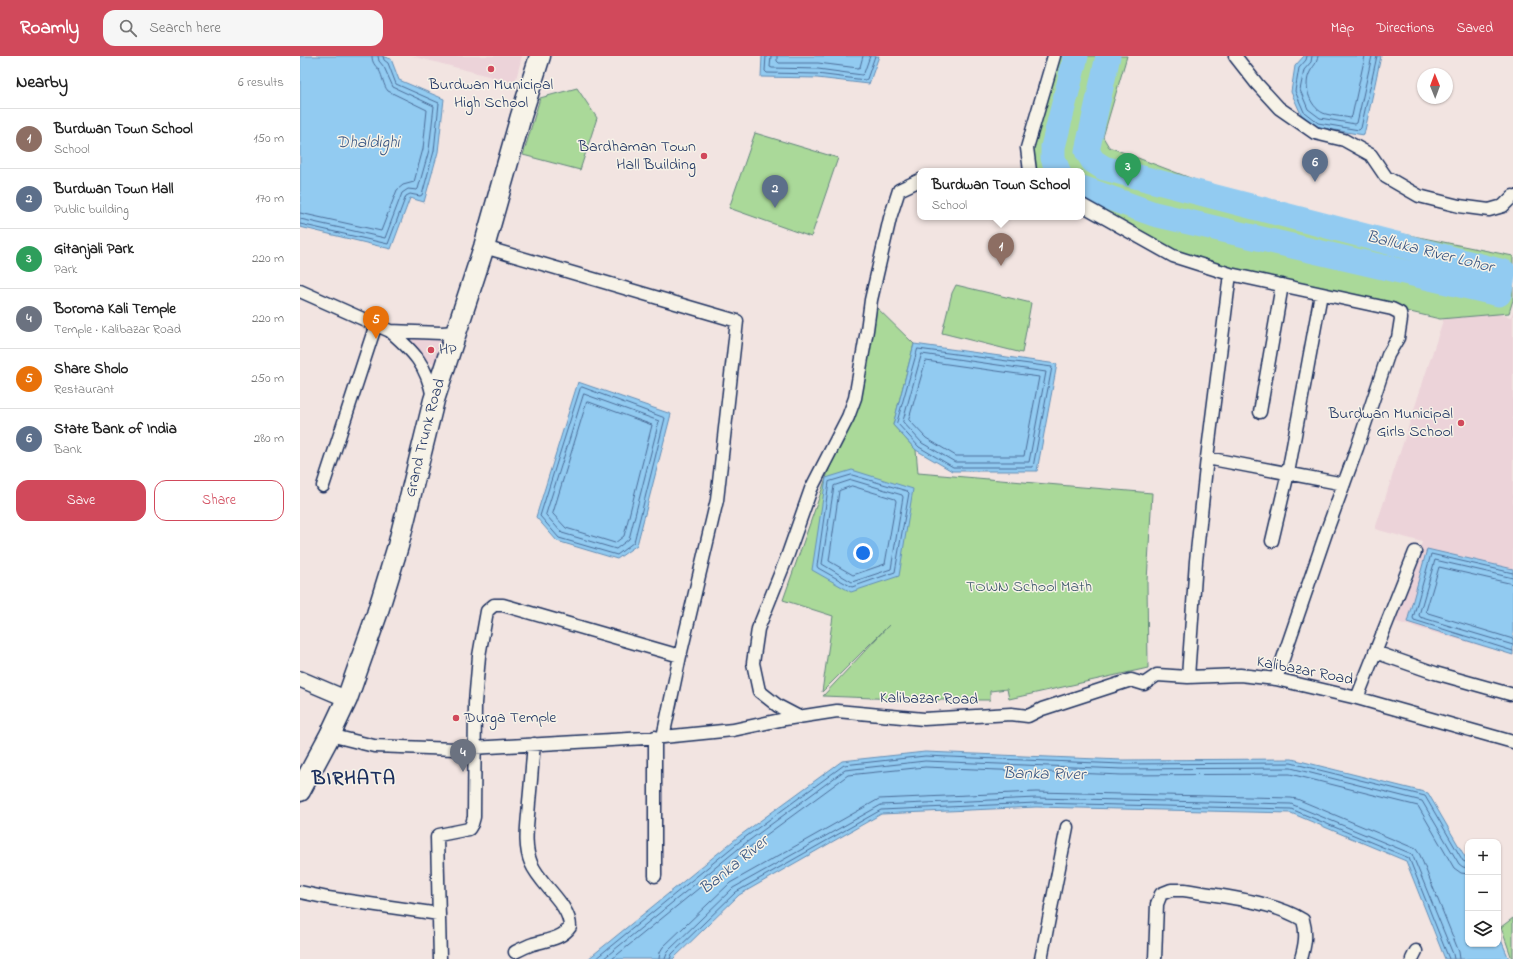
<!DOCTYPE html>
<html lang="en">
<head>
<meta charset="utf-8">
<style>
  :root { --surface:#fff; --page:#f6f6f6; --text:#222; --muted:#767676; --line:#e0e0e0; --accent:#d1495b }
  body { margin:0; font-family:"Indie Flower",sans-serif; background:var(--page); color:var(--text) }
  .controls { position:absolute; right:12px; bottom:12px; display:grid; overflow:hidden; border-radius:8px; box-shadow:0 1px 3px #0004 }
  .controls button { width:36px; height:36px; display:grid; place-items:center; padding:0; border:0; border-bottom:1px solid var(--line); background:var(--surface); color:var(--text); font:20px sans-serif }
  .compass { position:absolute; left:1117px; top:12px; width:36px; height:36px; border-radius:50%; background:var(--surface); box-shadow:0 1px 3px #0004; rotate:359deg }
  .you { position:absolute; left:563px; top:497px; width:14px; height:14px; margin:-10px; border:3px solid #fff; border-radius:50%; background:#1a73e8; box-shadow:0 0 0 6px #1a73e833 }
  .badge { display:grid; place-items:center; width:26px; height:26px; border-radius:50%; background:var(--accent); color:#fff; font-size:13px; font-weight:700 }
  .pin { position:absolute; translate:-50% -33px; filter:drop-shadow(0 1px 2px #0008) }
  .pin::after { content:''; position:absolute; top:21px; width:14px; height:12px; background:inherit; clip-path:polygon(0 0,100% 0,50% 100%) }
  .popup { position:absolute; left:617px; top:112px; width:168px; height:52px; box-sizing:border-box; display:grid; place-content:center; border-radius:8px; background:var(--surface); filter:drop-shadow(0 1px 3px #0005); font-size:13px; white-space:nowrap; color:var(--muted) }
  .popup b { font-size:15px; color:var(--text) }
  .popup::after { content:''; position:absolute; left:50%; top:100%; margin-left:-8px; border:8px solid transparent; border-top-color:var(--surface) }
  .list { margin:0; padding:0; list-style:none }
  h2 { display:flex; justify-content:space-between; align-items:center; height:52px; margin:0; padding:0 16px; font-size:17px }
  h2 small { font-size:13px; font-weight:400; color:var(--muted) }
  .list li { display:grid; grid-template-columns:26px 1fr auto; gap:12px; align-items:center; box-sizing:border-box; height:60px; padding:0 16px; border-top:1px solid var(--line) }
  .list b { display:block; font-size:15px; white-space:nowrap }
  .list p { margin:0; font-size:13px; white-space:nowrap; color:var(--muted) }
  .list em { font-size:13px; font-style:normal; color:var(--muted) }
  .actions { display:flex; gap:8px; padding:12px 16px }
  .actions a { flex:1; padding:9px 0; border:1px solid var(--accent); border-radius:12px; text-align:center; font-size:14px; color:var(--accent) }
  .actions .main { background:var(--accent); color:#fff }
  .icon { flex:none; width:22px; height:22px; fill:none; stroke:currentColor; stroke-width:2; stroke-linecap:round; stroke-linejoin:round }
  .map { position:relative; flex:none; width:1213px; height:903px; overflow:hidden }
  header { display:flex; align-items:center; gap:24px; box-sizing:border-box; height:56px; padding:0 20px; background:var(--accent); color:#fff }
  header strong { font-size:19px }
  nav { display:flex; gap:22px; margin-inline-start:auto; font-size:14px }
  .search { width:280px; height:36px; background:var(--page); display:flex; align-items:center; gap:10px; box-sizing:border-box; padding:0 14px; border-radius:12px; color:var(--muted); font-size:15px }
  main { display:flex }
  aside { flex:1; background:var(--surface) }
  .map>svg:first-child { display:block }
  .built { fill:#ecd3d9 }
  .green { fill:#aad999; stroke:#62847c }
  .water { fill:#92cbf1; stroke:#628db6 }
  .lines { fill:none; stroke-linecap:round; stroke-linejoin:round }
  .shore { stroke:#4b6d99; stroke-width:1 }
  .river { stroke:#92cbf1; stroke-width:25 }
  .minor-casing { stroke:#1b2f5e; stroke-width:15 }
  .tertiary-casing { stroke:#1b2f5e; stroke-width:18 }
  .trunk-casing { stroke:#1b2f5e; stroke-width:23 }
  .minor { stroke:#f7f3e8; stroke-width:12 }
  .tertiary { stroke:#f7f3e8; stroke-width:15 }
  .trunk { stroke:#f7f3e8; stroke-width:20 }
  .poi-dot { fill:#d1495b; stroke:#f7f3e8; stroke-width:1.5 }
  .labels { text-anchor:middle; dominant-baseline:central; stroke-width:3; stroke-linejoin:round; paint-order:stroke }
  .poi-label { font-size:16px; fill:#1b2f5e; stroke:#f7f3e8; text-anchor:end }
  .street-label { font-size:16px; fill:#1b2f5e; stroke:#f7f3e8 }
  .park-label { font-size:16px; fill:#3f5a6d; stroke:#f7f3e8 }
  .water-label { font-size:17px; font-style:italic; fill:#395683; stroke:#f7f3e8 }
  .district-label { font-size:20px; font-weight:bold; letter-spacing:1px; fill:#1b2f5e; stroke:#f7f3e8 }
</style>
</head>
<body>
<header>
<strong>Roamly</strong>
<div class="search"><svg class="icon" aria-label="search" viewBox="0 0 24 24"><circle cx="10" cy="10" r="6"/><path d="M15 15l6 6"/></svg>Search here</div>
<nav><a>Map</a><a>Directions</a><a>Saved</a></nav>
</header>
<main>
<aside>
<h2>Nearby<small>6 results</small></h2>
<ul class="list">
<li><span class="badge" style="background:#8d6e63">1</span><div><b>Burdwan Town School</b><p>School</p></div><em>150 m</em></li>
<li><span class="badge" style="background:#5c6f8a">2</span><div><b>Burdwan Town Hall</b><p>Public building</p></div><em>170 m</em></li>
<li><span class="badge" style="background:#2e9e5b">3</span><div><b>Gitanjali Park</b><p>Park</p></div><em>220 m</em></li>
<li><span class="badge" style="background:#6b7280">4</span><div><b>Boroma Kali Temple</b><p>Temple · Kalibazar Road</p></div><em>220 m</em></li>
<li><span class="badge" style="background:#e8710a">5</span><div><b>Share Sholo</b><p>Restaurant</p></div><em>250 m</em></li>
<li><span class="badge" style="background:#5c6f8a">6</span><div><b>State Bank of India</b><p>Bank</p></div><em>280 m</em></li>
</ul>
<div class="actions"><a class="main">Save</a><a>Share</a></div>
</aside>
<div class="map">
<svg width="1213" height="903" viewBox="0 0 1213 903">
  <rect width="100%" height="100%" fill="#f2e4e1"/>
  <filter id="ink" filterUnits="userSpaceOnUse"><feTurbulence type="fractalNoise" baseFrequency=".025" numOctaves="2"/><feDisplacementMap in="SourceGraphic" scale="8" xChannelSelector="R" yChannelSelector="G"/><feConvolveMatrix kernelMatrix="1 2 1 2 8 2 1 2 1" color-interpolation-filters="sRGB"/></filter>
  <g filter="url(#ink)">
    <path class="built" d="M 112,0 L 222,0 L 215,27 Z
      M 1149,246 L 1211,261 L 1213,255 L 1213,599 L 1093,565 L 1122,486 L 1075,473 Z
      M 115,280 L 148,287 L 138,312 L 122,300 L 111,287 Z"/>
    <path class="green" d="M 753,0 L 827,0 L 803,81 L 809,91 L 964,150 L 1213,200 L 1213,244 L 1209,257 L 1140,263 L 873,200 L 782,152 L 782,115 L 730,115 L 727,92 Z
      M 277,32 L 297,62 L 280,114 L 223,99 L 240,42 Z
      M 455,77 L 538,102 L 511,181 L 429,152 Z
      M 656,229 L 731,247 L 722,297 L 642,277 L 652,237 Z
      M 571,246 L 614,288 L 593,369 L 616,394 L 618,417 L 852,437 L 847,525 L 848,612 L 709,643 L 707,633 L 690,635 L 690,644 L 623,644 L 523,640 L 589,569 L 522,636 L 533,560 L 483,544 L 533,402 L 557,343 Z
      M 1213,862 L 1213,903 L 1212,903 L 1201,871 Z"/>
    <path class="water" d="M 0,0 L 81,0 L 91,3 L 99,24 L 144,43 L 138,96 L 124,146 L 110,142 L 91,193 L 0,171 Z
      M 462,0 L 579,0 L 569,28 L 517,22 L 461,21 Z
      M 1004,0 L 1081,0 L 1064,79 L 1016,71 L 1001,58 L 991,36 L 995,10 Z
      M 614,288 L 757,308 L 737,415 L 652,415 L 616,394 L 593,369 Z
      M 278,326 L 371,358 L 337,489 L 317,503 L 257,485 L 236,461 Z
      M 552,414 L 613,433 L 599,520 L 551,536 L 512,514 L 526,422 Z
      M 1127,493 L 1213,513 L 1213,599 L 1107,566 Z
      M 625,696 L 822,704 L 992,703 L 1128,737 L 1168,806 L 1168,888 L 1198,888 L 1198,877 L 1209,903 L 1145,903 L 1106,805 L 991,757 L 736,751 L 581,758 L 439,839 L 373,903 L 288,903 L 438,781 L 542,705 Z"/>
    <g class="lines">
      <path class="shore" d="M 466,0 L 465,15 L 467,17 L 517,18 L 565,24 L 567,23 L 575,0
        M 471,0 L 470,11 L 472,12 L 518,13 L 562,19 L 564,17 L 570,0
        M 477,0 L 477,5 L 479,7 L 518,7 L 558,12 L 560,11 L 563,0
        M 1007,0 L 1006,4 L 999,12 L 995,35 L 1004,56 L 1018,67 L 1059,74 L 1061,72 L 1077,0
        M 1012,0 L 1011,6 L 1004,14 L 1000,34 L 1008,53 L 1020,62 L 1055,68 L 1057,67 L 1072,0
        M 1018,0 C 1017,8 1013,10 1010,16 C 1003,29 1009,50 1023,57 C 1030,60 1042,60 1050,62 L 1052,60 L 1065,0
        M 0,157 L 81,175 L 97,134 L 103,129 L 114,126 L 123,93 L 127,54 L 88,35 C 83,29 83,21 79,14 C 75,9 72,7 72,0
        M 0,163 L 85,182 L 102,137 L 108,133 L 117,134 L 118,133 L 129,94 L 134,50 L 93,31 L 84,11 L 79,5 L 78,0
        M 0,168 L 88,188 L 106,140 L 110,138 L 120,140 L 122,139 L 134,95 L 139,47 L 96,28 L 88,7 L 84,4 L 83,0
        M 618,293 L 752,311 L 733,411 L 653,411 L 619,391 L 597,367 Z
        M 622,298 L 746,316 L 729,406 L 655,406 L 622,387 L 603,366 Z
        M 626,305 L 739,321 L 724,400 L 656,400 L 626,382 L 609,364 Z
        M 282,331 L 365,362 L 334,486 L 317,499 L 259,482 L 240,460 L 280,333 Z
        M 284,338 L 359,365 L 329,483 L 316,493 L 262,477 L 246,459 Z
        M 287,346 L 289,346 L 352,369 L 324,480 L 315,487 L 266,472 L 253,458 Z
        M 552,419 L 607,435 L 609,437 L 595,516 L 552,531 L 518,512 L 517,510 L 529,426 Z
        M 552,424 L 602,439 L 603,441 L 591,513 L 552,526 L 522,508 L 534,430 Z
        M 552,430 L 595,443 L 596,445 L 585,508 L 553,519 L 529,505 L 539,435 Z
        M 1213,517 L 1131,498 L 1113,562 L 1114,564 L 1213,595
        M 1213,522 L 1135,504 L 1119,559 L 1120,561 L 1213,589
        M 1213,528 L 1139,511 L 1126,555 L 1128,557 L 1213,583
        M 295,903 L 440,785 L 544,709 L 625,700 L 822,708 L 991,707 L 1125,740 L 1163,805 L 1168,807
        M 303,903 L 443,789 L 545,714 L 625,705 L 822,713 L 991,712 L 1122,745 L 1159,808 L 1163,811 L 1168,812
        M 312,903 L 447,793 L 548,719 L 625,711 L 822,719 L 990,718 L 1118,750 L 1154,812 L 1161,817 L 1168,818
        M 359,903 L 360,896 L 363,891 L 430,827 L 579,743 L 736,736 L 991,742 L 997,743 L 1116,793 L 1120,799 L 1159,896 L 1160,903
        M 365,903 L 368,895 L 433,832 L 581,749 L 736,742 L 991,748 L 1112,798 L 1153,898 L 1154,903
        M 370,903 L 372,898 L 436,836 L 581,754 L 736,747 L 991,753 L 1109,802 L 1149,903"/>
      <path class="river" d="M 758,115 L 753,102 L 753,91 L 776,0
        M 782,132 L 854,158 L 1199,238 L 1204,216 L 804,112 L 793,105 L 787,95 L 808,0"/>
      <g class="minor-casing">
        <path id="minor" d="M 935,0 L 957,28 L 979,52 L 1015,77 L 1044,84 L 1071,99 L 1086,121 L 1119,140 L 1159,150 L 1189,154 L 1203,150 L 1213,140
          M 730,115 L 727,92 L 754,0
          M 782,149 L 873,200 L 930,218 L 907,402 L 896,505 L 888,621
          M 184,191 L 437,265 L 417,444 L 380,600 L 363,681
          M 930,218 L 1092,253 L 1100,257 L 1101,263 L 1098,282 L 1088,299 L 1057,392 L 1027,474 L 976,623
          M 0,235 L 90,275 L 141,277 L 156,276
          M 90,275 C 114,296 126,308 133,341
          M 960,356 L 982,229
          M 907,402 L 1044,428
          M 23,430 L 76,268
          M 972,485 L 988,417 L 1021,238
          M 1075,596 L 1135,617 L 1210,638
          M 1057,642 L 1115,496
          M 499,661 L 478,650 L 459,635 L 453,607 L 458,573 L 487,501 L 511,433 L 548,361 L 555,342 L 567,274 L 571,244 L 590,162 L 599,134 L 620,124
          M 30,679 L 74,690 L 155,693 L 363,681 L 433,674 L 485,663 L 537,655 L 624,663 L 711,658 L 728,660 L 742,653 L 831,624 L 844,628 L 857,619 L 888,621 L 940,619 L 976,623 L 1057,642 L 1213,686
          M 355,681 L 355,820
          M 0,836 L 28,842 L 139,858
          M 215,896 C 221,893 227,890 233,888 C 246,884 262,883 270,871 C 270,848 240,829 231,807 C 223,788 228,766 229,746 C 231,727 232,708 234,688
          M 140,903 L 137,781 L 139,779 L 169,773 L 172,768 L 174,761 L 175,647 L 179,600 L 187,555 L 194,549 L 203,549 L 380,600
          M 741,903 L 767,771
          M 855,903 L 857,848 L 861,838 L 871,834 L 884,834 C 919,840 973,845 1003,864 C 1007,878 1005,889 1001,903
          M 1112,903 L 1116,895"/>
      </g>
      <g class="tertiary-casing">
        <path id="tertiary" d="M 0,623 L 47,643"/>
      </g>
      <g class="trunk-casing">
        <g id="trunk">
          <path id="s1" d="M 0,735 L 30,679 L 47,643 L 77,558 L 98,490 L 134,344 L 184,191 L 221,60 L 240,0"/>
        </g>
      </g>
      <use href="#minor" class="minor"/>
      <use href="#tertiary" class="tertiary"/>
      <use href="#trunk" class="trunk"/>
    </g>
  </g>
  <g class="poi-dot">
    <circle cx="191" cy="13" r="4"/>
    <circle cx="404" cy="100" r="4"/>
    <circle cx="131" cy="294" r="4"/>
    <circle cx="1161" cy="367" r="4"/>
    <circle cx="156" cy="662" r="4"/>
  </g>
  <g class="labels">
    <g class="poi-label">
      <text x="191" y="29" text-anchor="middle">Burdwan Municipal<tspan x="191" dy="18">High School</tspan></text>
      <text x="396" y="91">Bardhaman Town<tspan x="396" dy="18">Hall Building</tspan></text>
      <text x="139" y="294" text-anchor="start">HP</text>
      <text x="1153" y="358">Burdwan Municipal<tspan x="1153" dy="18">Girls School</tspan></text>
      <text x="164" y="662" text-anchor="start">Durga Temple</text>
    </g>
    <g class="street-label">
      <text stroke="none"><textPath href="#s1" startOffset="376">Grand Trunk Road</textPath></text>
      <text transform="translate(1005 615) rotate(11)">Kalibazar Road</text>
      <text transform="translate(629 643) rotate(1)">Kalibazar Road</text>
    </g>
    <g class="park-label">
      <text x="729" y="531">TOWN School Math</text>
    </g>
    <g class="water-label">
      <text x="68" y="86">Dhaldighi</text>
      <text transform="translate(1130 196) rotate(14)">Balluka River Lohor</text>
      <text transform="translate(744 718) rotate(1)">Banka River</text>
      <text transform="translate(434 809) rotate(-39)">Banka River</text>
    </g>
    <g class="district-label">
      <text x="54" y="723">BIRHATA</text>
    </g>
  </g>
</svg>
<div class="controls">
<button>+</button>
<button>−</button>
<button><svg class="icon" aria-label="layers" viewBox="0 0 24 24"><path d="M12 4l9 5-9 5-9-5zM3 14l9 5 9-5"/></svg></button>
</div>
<svg class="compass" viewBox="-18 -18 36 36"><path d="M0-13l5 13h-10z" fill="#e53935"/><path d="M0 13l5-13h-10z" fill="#767676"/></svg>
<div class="you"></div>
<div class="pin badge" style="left:701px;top:210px;background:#8d6e63">1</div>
<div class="popup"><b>Burdwan Town School</b>School</div>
<div class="pin badge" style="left:475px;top:152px;background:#5c6f8a">2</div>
<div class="pin badge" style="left:828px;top:130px;background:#2e9e5b">3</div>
<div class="pin badge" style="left:163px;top:716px;background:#6b7280">4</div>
<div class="pin badge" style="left:76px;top:283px;background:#e8710a">5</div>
<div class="pin badge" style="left:1015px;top:126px;background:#5c6f8a">6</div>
</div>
</main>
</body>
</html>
